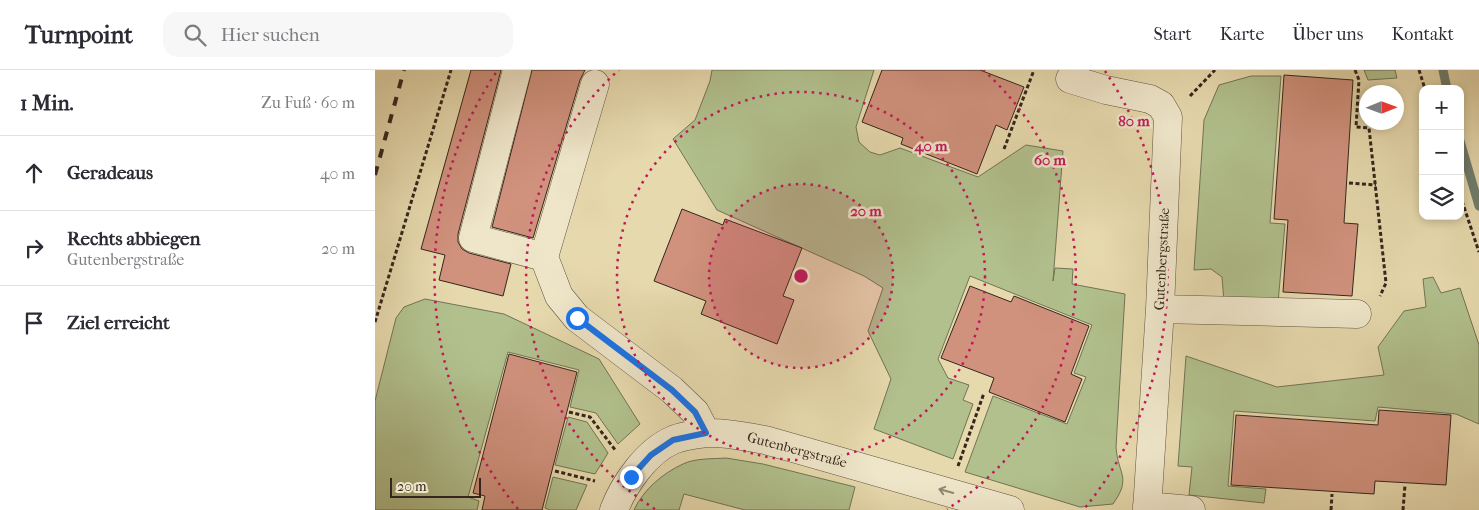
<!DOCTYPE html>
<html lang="de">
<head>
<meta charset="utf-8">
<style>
  :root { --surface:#fff; --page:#f7f7f7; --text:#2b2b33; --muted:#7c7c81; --line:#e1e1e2 }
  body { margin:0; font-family:"IM FELL French Canon",serif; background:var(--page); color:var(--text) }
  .controls { position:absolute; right:15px; top:15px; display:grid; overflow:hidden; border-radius:10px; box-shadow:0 2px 8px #0003 }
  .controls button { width:45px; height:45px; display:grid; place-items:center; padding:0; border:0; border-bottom:1px solid var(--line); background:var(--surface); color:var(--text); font:25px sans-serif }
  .compass { position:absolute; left:984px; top:15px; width:45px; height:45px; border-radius:50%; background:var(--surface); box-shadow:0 2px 8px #0003; rotate:89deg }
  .scale { position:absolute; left:15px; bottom:12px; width:91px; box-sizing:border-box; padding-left:5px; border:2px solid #34261d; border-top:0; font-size:14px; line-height:18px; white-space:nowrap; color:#34261d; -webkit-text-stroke:4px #efe6ca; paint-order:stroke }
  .stop { position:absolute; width:15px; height:15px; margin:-11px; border:4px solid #1a73e8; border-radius:50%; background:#fff }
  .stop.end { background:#1a73e8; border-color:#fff; box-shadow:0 1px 5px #0008 }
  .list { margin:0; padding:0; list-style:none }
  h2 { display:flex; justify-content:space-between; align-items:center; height:65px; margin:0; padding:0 20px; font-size:21px }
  h2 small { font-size:16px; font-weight:400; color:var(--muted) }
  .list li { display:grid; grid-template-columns:32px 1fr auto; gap:15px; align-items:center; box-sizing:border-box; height:75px; padding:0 20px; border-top:1px solid var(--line) }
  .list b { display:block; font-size:19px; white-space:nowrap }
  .list p { margin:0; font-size:16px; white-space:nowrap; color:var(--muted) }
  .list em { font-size:16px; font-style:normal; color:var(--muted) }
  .icon { flex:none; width:28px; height:28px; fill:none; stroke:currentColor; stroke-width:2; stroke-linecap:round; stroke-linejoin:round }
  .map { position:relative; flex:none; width:1104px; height:440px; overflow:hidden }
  header { display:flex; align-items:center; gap:30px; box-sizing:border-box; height:70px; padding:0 25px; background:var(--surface); border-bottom:1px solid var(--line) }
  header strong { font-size:24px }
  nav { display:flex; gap:28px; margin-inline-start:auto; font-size:18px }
  .search { width:350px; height:45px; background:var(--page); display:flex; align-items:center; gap:12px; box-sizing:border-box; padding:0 18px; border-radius:15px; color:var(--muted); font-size:19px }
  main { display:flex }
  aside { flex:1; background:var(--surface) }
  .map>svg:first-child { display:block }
  .green { fill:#b1c08d; stroke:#727355 }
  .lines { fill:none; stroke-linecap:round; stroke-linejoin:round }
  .stream { stroke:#6f7f70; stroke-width:9 }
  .building { fill:#d0917d; stroke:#34261d }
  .minor-casing { stroke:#605341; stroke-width:29 }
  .path { stroke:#34261d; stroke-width:3; stroke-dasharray:4 2.5; stroke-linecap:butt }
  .minor { stroke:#efe6ca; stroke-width:28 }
  .rail { stroke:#34261d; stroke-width:4; stroke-dasharray:9 9; stroke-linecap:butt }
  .oneway { stroke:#928674 }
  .route { stroke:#1a73e8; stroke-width:6 }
  .ring { fill:none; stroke:#c2185b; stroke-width:2.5; stroke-dasharray:2.5 5 }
  .labels { text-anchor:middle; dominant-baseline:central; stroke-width:5; stroke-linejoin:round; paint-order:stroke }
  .street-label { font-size:14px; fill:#34261d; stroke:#efe6ca }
  .centre { fill:#c2185b; stroke:#efe6ca; stroke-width:2.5 }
  .ring-label { font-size:15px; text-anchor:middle; font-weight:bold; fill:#c2185b; stroke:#efe6ca; stroke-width:5; stroke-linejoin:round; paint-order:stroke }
</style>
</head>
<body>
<header>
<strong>Turnpoint</strong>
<div class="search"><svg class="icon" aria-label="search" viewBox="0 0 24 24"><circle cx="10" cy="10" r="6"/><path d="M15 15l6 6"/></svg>Hier suchen</div>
<nav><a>Start</a><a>Karte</a><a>Über uns</a><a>Kontakt</a></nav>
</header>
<main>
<aside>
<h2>1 Min.<small>Zu Fuß · 60 m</small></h2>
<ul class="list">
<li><svg class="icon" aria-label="ahead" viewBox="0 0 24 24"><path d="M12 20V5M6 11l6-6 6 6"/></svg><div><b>Geradeaus</b></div><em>40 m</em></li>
<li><svg class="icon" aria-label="right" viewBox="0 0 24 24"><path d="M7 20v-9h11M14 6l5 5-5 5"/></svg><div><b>Rechts abbiegen</b><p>Gutenbergstraße</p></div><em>20 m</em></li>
<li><svg class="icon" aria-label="arrive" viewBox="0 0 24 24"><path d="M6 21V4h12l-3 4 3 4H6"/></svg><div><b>Ziel erreicht</b></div></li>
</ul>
</aside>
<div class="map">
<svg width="1104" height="440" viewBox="0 0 1104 440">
  <rect width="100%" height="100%" fill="#e6d9ad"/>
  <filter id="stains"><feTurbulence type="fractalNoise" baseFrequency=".004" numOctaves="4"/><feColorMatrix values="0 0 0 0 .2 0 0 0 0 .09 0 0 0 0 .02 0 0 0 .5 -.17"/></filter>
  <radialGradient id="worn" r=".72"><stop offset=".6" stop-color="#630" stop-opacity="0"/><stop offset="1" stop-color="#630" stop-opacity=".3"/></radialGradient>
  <path class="green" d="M 337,0 L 499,0 L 481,57 L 484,72 L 495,82 L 505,85 L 525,78 L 603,107 L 651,75 L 688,81 L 678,211 L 680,198 L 698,199 L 697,214 L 750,224 L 741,377 C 743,405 757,407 738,434 L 705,437 L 590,402 L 618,326 L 692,354 L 711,307 L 699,303 L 717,255 L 595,206 L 563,289 L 573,308 L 594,315 L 588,330 L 598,334 L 578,389 L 499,359 L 516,309 L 493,261 L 508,218 L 489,206 L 342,140 L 298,69 L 320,50 L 335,11 Z
    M 989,0 L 1020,0 L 1022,8 L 993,10 Z
    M 876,6 L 906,6 L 895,153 L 910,154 L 903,233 L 849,232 L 847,207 L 836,199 L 819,200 L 829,50 L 844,15 Z
    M 1058,207 L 1066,223 L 1085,218 L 1104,275 L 1104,354 L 1081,344 L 1003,337 L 1000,351 L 859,341 L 853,416 L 891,419 L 889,433 L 814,425 L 817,397 L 803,396 L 811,286 L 902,317 L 1009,305 L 1003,277 L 1029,241 L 1051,237 L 1048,209 Z
    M 50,229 L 129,244 L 224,289 L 265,354 L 243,374 L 221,343 L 195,337 L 204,300 L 133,282 L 93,427 L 104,431 L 102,440 L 0,440 L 0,331 L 21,248 L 29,237 Z
    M 193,347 L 212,352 L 233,383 L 220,404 L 180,395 Z
    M 351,388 L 388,394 L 480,417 L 474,440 L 370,440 L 309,424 L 304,440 L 259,440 C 268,420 288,403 308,394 C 320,388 338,389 351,388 Z
    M 178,407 L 212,415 L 201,440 L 175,440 L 170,438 Z"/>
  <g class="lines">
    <path class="stream" d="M 1068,0 L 1072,19
      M 1085,71 L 1104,136"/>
  </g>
  <path class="building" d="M 96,0 L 126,0 L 83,164 L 83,172 L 87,179 L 94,183 L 136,194 L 128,226 L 64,210 L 70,185 L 46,179 Z
    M 157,0 L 210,0 L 205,10 L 158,168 L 117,157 Z
    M 507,0 L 605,0 L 649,17 L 632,60 L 621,55 L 602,104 L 526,74 L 528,68 L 487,52 Z
    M 909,5 L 978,10 L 969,153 L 983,154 L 977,226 L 908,222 L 913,150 L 899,149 Z
    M 307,139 L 348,155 L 350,149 L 427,178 L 408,226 L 419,230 L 402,274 L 326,244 L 331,231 L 279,211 Z
    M 595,216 L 636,232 L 639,226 L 714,256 L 696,304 L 707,309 L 690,352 L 614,322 L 619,308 L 566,288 Z
    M 134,284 L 202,302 L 167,440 L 107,440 L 110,426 L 98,423 Z
    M 1004,340 L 1076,345 L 1071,415 L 1000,411 L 999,424 L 856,415 L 861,345 L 1003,355 Z"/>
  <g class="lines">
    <g class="minor-casing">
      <path id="minor" d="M 142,0 L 98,168 L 169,187
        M 695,9 L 731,20 L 775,29 L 786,35 L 793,47 L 785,239 L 772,440
        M 220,14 L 169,187 L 184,226 L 202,248 L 297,320 L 320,342 L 331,363
        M 785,239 L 982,244
        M 772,436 L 816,440
        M 239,440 C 249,414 272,381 298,370 C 307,366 323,364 332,363 C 352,362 371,367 390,370 L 635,440"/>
    </g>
    <path class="path" d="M 980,0 L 984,10 L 981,57 L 994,58 L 1011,213 L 1005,226
      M 1044,0 L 1050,19
      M 815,26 L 840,0
      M 629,79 L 659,0
      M 974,113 L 1001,115
      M 1085,125 L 1104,182
      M 0,252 L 76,0
      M 194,342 L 215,347 L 241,381
      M 583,396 L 609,323
      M 180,401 L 220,411
      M 956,440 L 957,424
      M 1028,440 L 1030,415"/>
    <use href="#minor" class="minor"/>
    <path class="rail" d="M 0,105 L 29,0"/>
  </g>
  <defs><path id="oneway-shaft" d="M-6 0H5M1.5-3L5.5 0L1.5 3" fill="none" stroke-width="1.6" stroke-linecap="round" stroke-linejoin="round" transform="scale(1.25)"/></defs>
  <use class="oneway" href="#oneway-shaft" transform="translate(571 421) rotate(-164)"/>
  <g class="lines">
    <path class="route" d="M 202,248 L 297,320 L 320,342 L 331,363 L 298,370 L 276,385 L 256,407"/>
  </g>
  <circle cx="426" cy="206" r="92" fill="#c2185b" fill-opacity=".12"/>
  <g class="ring">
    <circle cx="426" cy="206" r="92"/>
    <circle cx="426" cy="206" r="184"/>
    <path d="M280 439A275 275 0 0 1 244 0M608 0A275 275 0 0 1 572 439"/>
    <path d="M143 439A367 367 0 0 1 122 1M730 1A367 367 0 0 1 709 439"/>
  </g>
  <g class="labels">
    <g class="street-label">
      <text transform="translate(787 189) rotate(-87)">Gutenbergstraße</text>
      <text transform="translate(422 380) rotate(15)">Gutenbergstraße</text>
    </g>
  </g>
  <circle cx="426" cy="206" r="8" class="centre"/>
  <g class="ring-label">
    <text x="759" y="56">80 m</text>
    <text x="556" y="81">40 m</text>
    <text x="675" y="95">60 m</text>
    <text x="491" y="146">20 m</text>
  </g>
  <rect width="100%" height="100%" filter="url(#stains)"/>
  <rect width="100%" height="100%" fill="url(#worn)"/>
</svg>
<div class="controls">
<button>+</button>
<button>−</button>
<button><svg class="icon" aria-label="layers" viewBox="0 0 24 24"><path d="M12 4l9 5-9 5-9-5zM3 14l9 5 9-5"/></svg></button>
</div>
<svg class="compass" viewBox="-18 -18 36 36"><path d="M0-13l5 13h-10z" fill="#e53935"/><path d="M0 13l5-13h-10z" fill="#7c7c81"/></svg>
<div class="scale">20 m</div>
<div class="stop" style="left:202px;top:248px"></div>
<div class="stop end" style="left:256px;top:407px"></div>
</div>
</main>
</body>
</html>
